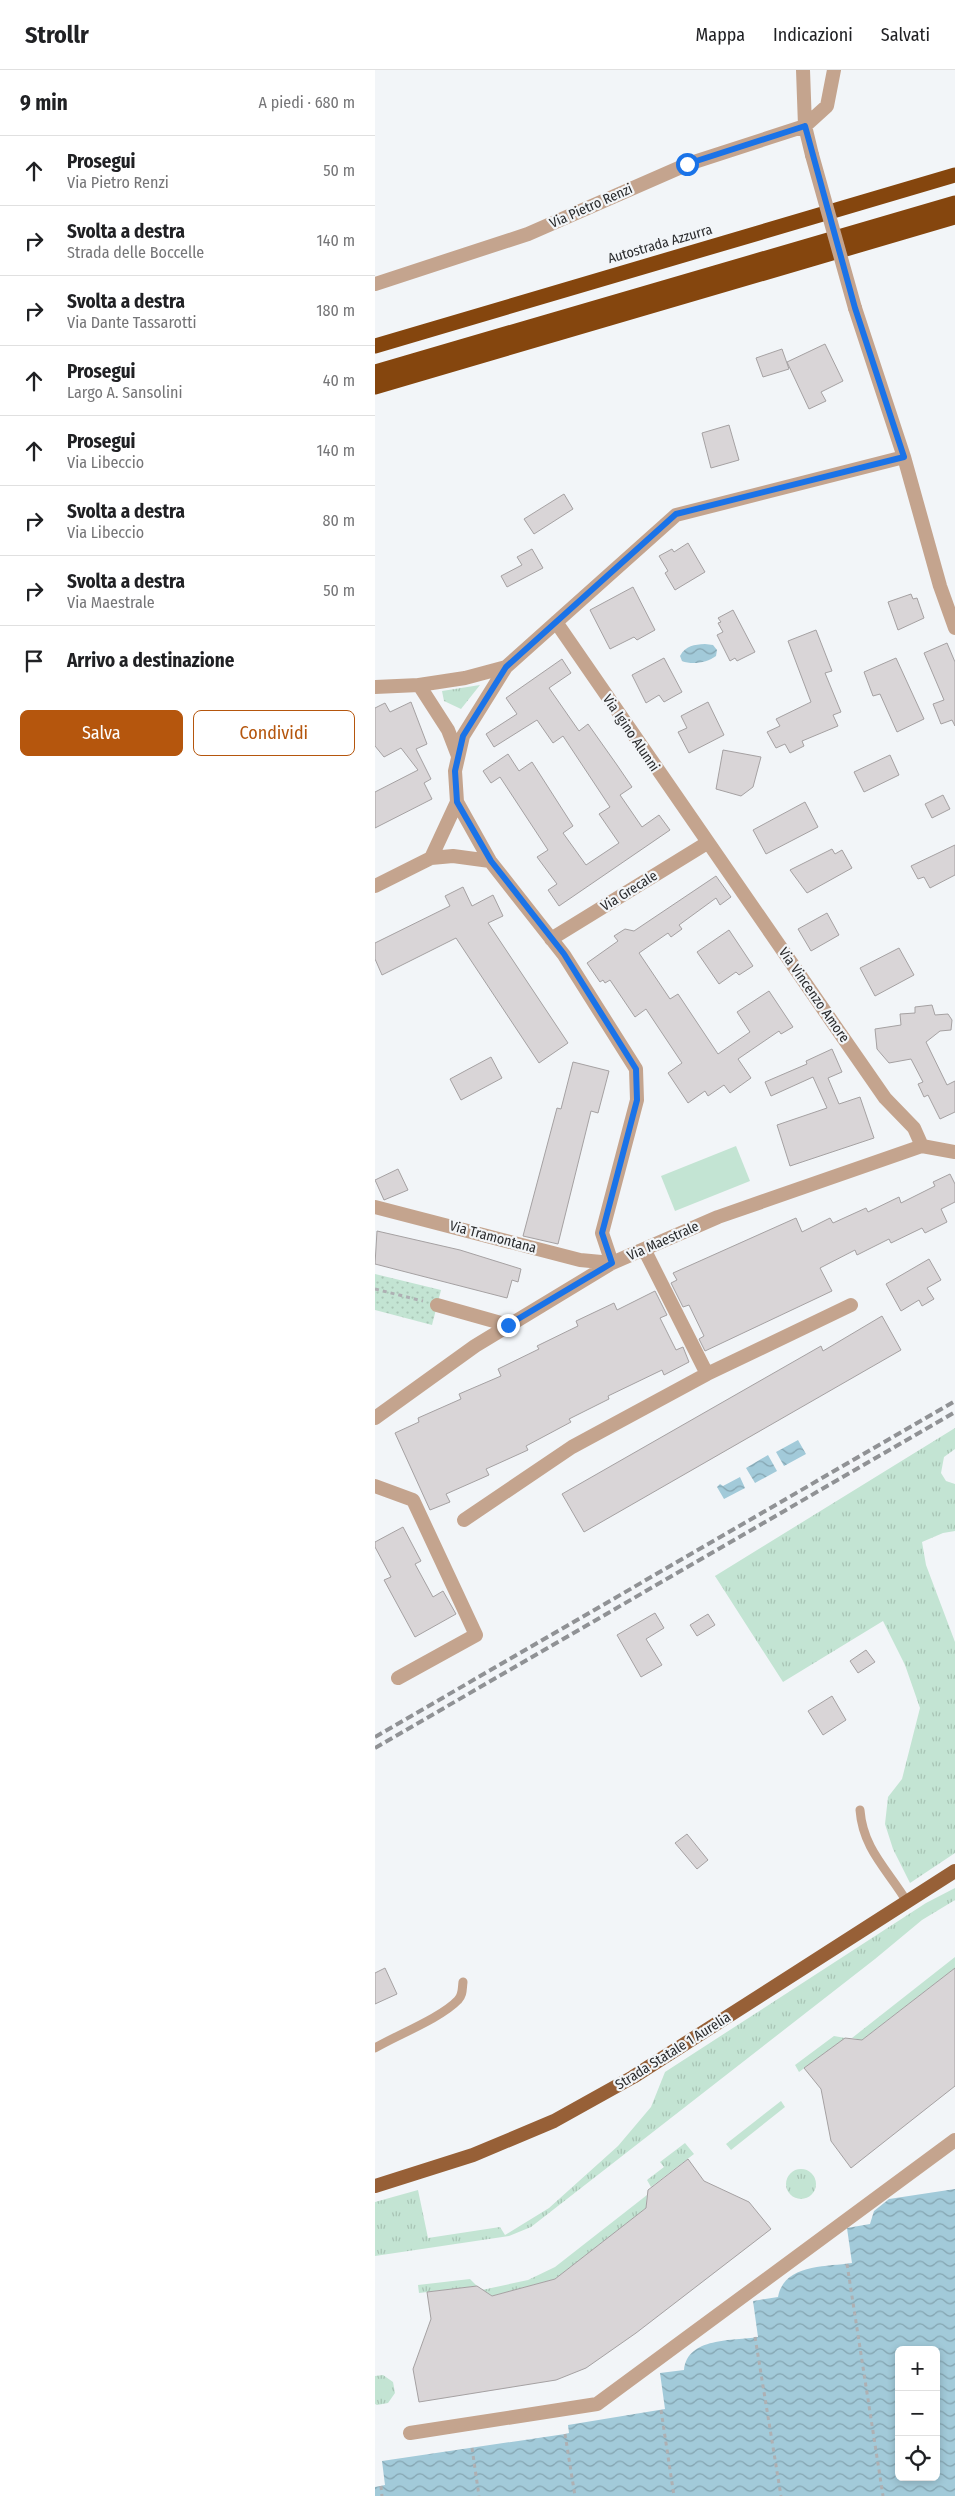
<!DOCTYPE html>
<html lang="it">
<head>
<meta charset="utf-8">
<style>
  :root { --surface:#fff; --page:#f6f6f6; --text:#202124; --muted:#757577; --line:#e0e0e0; --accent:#b5560d }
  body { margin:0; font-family:"Fira Sans Condensed",sans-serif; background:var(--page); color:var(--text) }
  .controls { position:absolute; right:15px; bottom:15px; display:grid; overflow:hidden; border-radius:8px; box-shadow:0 2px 8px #0003 }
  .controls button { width:45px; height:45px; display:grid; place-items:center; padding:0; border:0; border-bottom:1px solid var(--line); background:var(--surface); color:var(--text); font:25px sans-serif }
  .stop { position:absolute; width:15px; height:15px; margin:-11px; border:4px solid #1a73e8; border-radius:50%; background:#fff }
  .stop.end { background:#1a73e8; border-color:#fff; box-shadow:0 1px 5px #0008 }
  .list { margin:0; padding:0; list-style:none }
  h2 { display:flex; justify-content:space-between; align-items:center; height:65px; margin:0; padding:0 20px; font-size:21px }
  h2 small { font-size:16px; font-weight:400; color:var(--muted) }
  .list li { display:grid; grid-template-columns:32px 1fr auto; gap:15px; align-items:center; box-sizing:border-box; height:70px; padding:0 20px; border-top:1px solid var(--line) }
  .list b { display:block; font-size:19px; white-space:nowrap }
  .list p { margin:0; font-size:16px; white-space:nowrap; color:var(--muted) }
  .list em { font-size:16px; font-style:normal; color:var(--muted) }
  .actions { display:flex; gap:10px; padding:15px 20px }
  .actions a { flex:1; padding:11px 0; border:1px solid var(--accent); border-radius:8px; text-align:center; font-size:18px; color:var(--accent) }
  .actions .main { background:var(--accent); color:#fff }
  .icon { flex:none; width:28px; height:28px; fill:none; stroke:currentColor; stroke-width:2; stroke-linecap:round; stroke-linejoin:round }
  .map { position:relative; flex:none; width:580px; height:2426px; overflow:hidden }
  header { display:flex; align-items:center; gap:30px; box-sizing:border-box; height:70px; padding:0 25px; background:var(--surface); border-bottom:1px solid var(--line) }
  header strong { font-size:24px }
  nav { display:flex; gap:28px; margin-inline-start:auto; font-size:18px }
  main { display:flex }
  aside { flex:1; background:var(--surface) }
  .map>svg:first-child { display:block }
  .grass { fill:url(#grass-tufts) }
  .park { fill:url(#park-dots) }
  .pitch { fill:#c3e4d3 }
  .water { fill:url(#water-waves); fill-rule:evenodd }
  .building { fill:#d9d5d7; stroke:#a5a1a2 }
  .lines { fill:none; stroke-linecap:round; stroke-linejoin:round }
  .path { stroke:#aeb0b3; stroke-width:3; stroke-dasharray:4 4; stroke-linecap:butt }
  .service { stroke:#c4a48e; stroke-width:9 }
  .pedestrian { stroke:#c4a48e; stroke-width:14 }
  .minor { stroke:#c4a48e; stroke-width:14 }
  .primary { stroke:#976037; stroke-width:14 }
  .motorway { stroke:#85460e; stroke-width:15 }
  .rail { stroke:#909295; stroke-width:4; stroke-dasharray:8 4; stroke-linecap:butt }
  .minor-bridge { stroke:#c4a48e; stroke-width:14 }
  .route { stroke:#1a73e8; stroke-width:6 }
  .labels { text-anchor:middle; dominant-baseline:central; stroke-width:4.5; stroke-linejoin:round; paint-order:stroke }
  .street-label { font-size:14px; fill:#2a2b2d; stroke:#f2f5f8 }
</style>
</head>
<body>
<header>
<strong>Strollr</strong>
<nav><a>Mappa</a><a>Indicazioni</a><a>Salvati</a></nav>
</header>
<main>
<aside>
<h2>9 min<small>A piedi · 680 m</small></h2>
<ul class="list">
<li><svg class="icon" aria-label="ahead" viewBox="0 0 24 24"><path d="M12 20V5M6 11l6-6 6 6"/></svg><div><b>Prosegui</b><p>Via Pietro Renzi</p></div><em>50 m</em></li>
<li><svg class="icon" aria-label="right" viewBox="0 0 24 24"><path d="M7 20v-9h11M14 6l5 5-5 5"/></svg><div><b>Svolta a destra</b><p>Strada delle Boccelle</p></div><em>140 m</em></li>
<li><svg class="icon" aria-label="right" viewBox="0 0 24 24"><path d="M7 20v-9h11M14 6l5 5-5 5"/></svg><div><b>Svolta a destra</b><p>Via Dante Tassarotti</p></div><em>180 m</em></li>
<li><svg class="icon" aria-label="ahead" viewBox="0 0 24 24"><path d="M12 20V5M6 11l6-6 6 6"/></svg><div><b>Prosegui</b><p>Largo A. Sansolini</p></div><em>40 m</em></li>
<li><svg class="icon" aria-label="ahead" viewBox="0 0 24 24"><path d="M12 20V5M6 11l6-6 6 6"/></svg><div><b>Prosegui</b><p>Via Libeccio</p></div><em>140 m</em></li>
<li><svg class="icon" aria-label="right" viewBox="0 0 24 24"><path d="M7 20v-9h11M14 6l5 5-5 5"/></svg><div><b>Svolta a destra</b><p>Via Libeccio</p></div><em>80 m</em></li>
<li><svg class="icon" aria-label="right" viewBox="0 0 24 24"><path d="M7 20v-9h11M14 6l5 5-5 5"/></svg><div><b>Svolta a destra</b><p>Via Maestrale</p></div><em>50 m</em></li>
<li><svg class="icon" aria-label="arrive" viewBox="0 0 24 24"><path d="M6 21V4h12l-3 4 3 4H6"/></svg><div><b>Arrivo a destinazione</b></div></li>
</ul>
<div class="actions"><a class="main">Salva</a><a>Condividi</a></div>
</aside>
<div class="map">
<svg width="580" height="2426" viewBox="0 0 580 2426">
  <defs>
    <pattern id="grass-tufts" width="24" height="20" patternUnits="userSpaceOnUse" patternTransform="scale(1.25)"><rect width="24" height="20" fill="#c3e4d3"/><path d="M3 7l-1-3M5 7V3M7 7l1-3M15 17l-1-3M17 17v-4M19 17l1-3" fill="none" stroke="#a8c4b5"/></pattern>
    <pattern id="park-dots" width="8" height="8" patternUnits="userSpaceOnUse" patternTransform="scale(1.25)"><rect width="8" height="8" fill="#c3e4d3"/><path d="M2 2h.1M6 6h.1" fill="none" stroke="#a8c4b5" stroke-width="1.8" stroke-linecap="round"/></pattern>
    <pattern id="water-waves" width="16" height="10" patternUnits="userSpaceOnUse" patternTransform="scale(1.25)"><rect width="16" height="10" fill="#a2cad9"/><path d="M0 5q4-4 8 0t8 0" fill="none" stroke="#84a4b0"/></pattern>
  </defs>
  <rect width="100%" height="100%" fill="#f2f5f8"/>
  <path class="grass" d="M 105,615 L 86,639 L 69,631 L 67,621 Z
    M 580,1358 L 580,1379 L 569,1387 L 566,1403 L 571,1411 L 580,1414 L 580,1461 L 568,1463 L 547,1472 L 551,1495 L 580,1572 L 580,1783 L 535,1813 L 518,1779 L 510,1754 L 513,1727 L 527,1709 L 545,1638 L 530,1595 L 508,1551 L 408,1612 L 340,1506 Z
    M 580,1818 L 580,1830 L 547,1850 L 500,1889 L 156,2157 L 134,2166 L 0,2186 L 0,2132 L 43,2120 L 53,2168 L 125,2157 L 130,2165 L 174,2138 L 243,2076 L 276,2037 L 290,2002 L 551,1833 Z
    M 580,1887 L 580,1898 L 487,1970 L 477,1968 Z
    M 459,1966 L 470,1968 L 424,2002 L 420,1995 Z
    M 406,2031 L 410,2037 L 356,2080 L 351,2074 Z
    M 310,2073 L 319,2084 L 276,2117 L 272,2110 L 289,2097 L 285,2092 Z
    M411 2114a15 15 0 1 1 30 0a15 15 0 1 1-30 0Z
    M 272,2125 L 271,2138 L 180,2209 L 117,2226 L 107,2220 L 153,2210 L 180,2197 Z
    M 95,2209 L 102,2216 L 44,2223 L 43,2215 Z
    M 8,2305 L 18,2312 L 20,2323 L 13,2333 L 2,2335 L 0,2334 L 0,2306 Z"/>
  <path class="park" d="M 0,1204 L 66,1220 L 57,1255 L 0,1240 Z"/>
  <path class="pitch" d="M 361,1076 L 375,1111 L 300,1141 L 286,1106 Z"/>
  <path class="water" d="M 330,574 L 338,575 L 342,580 L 341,586 C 332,593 317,595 307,591 L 305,586 C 311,575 319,575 330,574 Z
    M 423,1370 L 431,1384 L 409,1396 L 401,1382 Z
    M 393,1385 L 402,1401 L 380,1413 L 371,1398 Z
    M 365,1407 L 370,1418 L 349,1429 L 342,1417 L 345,1414 L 348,1416 Z
    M 580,2119 L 580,2426 L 0,2426 L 0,2417 L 10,2415 L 7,2391 L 190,2364 L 194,2363 L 193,2355 L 290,2339 L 285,2303 L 309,2300 C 312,2267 358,2271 383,2267 L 378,2231 L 403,2227 C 409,2194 450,2197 477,2193 L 472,2158 L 495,2154 L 499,2141 L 514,2129 ZM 524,2280 L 561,2280 L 561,2407 L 524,2407 Z"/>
  <path class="building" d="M 450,274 L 468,311 L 446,322 L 451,331 L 434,339 L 412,292 Z
    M 407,279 L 414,299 L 388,307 L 381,288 Z
    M 354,355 L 364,390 L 336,398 L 327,363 Z
    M 189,424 L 198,439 L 159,464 L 149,449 Z
    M 313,473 L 330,502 L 300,520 L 290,503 L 293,501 L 284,486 L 297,479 L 299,482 Z
    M 157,479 L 168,498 L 132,517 L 126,506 L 147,495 L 142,487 Z
    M 258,517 L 280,560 L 262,570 L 259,567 L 235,579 L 215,540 Z
    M 536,524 L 538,529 L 542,528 L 549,548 L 523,560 L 513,532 Z
    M 358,540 L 380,582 L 362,591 L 360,588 L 355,591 L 342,565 L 348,562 L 343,553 L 346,552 L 343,548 Z
    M 441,560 L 457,601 L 450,603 L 466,642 L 458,645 L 463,656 L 427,671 L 429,676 L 415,683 L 410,674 L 401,678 L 392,662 L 405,656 L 401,649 L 436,632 L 413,571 Z
    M 572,573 L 580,592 L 580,656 L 577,650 L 566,654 L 558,634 L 569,630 L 549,583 Z
    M 289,588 L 307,622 L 289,632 L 284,625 L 271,633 L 257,605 Z
    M 521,588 L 549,649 L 522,662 L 505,624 L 498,626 L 489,602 Z
    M 187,589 L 196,603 L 174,618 L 204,661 L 213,654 L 242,695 L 257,717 L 245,725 L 267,757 L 284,745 L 295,760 L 184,836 L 173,820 L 182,814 L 162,787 L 173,780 L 125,707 L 116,713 L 108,701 L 133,684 L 144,701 L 157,692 L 198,756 L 188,763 L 211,795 L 244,773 L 224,744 L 235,737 L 188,666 L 178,673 L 162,650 L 119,677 L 111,664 L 142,644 L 131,628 Z
    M 36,632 L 52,674 L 41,679 L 56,709 L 49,713 L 57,729 L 0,758 L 0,722 L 43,700 L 26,678 L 9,687 L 0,676 L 0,638 L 10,633 L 15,642 Z
    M 333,632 L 349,665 L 314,683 L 303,662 L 312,658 L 306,646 Z
    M 348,680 L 386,687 L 378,717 L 366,726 L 341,719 Z
    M 515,685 L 524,705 L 489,722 L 479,702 Z
    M 568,725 L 575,739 L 557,748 L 550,734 Z
    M 430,732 L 443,757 L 391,784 L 378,760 Z
    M 580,775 L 580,805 L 555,818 L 549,807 L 543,809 L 536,796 Z
    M 457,779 L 460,784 L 467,780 L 477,798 L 432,823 L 415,800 Z
    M 341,806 L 356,827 L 345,835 L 341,828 L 304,855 L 307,859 L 296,867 L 293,863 L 264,883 L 295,929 L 303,924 L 343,984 L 375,962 L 362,942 L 394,921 L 418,957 L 406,964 L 404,961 L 363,989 L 376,1008 L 355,1023 L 349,1015 L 333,1026 L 330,1021 L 313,1033 L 293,1003 L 307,993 L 271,939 L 260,947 L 235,910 L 230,913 L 228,910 L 225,912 L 212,893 L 243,871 L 239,866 L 250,859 L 259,861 Z
    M 88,817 L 97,836 L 118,825 L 128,846 L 113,853 L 193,973 L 164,993 L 81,868 L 7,905 L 0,889 L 0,873 L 75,836 L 70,826 Z
    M 452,843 L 464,865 L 436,881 L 423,859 Z
    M 354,860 L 378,896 L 364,905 L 361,902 L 344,914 L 322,882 Z
    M 524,878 L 539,905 L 500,926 L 485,898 Z
    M 557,935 L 560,945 L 573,944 L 577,950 L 576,960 L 565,961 L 551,972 L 572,1015 L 580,1011 L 580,1042 L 565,1049 L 553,1025 L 549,1027 L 543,1014 L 548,1012 L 536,989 L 514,993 L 502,979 L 500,959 L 526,955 L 525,944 L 540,943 L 540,937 Z
    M 457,979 L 467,1002 L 453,1008 L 464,1034 L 485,1027 L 499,1068 L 415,1096 L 402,1055 L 452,1038 L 438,1007 L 396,1026 L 390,1012 L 432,994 L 431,991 Z
    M 116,987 L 127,1008 L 86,1030 L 75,1009 Z
    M 198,992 L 234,1001 L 223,1043 L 216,1041 L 183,1174 L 148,1166 L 182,1038 L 186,1039 Z
    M 23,1099 L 33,1120 L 9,1130 L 0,1110 Z
    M 575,1104 L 580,1114 L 580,1132 L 566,1139 L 572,1152 L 550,1163 L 547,1158 L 516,1173 L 514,1169 L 482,1185 L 480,1180 L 445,1198 L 457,1221 L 330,1281 L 324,1269 L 329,1266 L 314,1235 L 308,1237 L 296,1213 L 302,1210 L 298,1203 L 421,1148 L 427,1162 L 455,1148 L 458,1153 L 491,1138 L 493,1142 L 524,1127 L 526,1133 L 560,1116 L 558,1112 Z
    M 2,1161 L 85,1180 L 146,1199 L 143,1212 L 137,1210 L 132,1228 L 0,1194 Z
    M 554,1189 L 566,1210 L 552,1218 L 559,1229 L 547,1236 L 544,1230 L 526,1241 L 511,1214 Z
    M 280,1221 L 292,1245 L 285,1248 L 301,1280 L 308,1277 L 314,1292 L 289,1305 L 287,1300 L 233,1326 L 234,1329 L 194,1349 L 196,1352 L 151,1376 L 153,1380 L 111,1399 L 114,1405 L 71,1424 L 75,1432 L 55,1440 L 20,1363 L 44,1352 L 43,1348 L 86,1329 L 84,1324 L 126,1306 L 123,1299 L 164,1279 L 162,1276 L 203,1256 L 201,1251 L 239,1233 L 242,1240 Z
    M 507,1246 L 526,1280 L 209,1462 L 187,1424 L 446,1276 L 448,1281 Z
    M 28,1457 L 46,1491 L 40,1494 L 58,1527 L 68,1521 L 81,1544 L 40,1567 L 9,1510 L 16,1507 L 0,1477 L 0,1472 Z
    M 280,1543 L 289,1558 L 271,1569 L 287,1595 L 266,1607 L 242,1565 Z
    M 333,1544 L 340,1555 L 322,1566 L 315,1555 Z
    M 491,1580 L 500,1592 L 483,1603 L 475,1591 Z
    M 457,1626 L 471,1650 L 448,1665 L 433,1641 Z
    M 312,1764 L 333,1790 L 322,1799 L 300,1773 Z
    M 10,1898 L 22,1924 L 0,1934 L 0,1903 Z
    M 580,1898 L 580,2016 L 476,2098 L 456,2071 L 446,2019 L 429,1998 L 470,1968 L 487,1970 Z
    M 313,2089 L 329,2111 L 374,2132 L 396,2159 L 261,2263 L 211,2298 L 181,2310 L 44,2332 L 38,2299 L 56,2249 L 52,2222 L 102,2216 L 117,2226 L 180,2209 L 271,2138 L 273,2120 Z"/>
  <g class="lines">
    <path class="path" d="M 0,1219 L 48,1231
      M 472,2194 L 508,2426
      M 380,2267 L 406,2426
      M 286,2340 L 299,2426
      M 190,2364 L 200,2426
      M 97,2378 L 104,2426
      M 6,2416 L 7,2426"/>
    <path class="service" d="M 485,1740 C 488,1780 514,1801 532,1832
      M 0,1978 C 22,1965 66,1948 83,1930 C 88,1925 87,1919 88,1912"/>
    <path class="pedestrian" d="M 35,2363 L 222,2334 L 580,2070"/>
    <path class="minor" d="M 428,0 L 430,56 L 437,85
      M 0,214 L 153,164 L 313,94 L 430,56 L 452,36 L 459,0
      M 480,238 L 529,387 L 565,516 L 580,558
      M 181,552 L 451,943 L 510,1028 L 539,1058 L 547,1076
      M 0,617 L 44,615
      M 83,686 L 73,660 L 44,615 L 90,608 L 131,597
      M 56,788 L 82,732
      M 0,816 L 56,788 L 78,786 L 115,791
      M 176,869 L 332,773
      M 0,1137 L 205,1190 L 237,1193 L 227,1163 L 262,1030 L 261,999 L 189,885 L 115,791 L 82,732 L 80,701 L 88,666 L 131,597 L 301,445 L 529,387
      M 269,1179 L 332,1304
      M 62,1235 L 133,1255
      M 0,1348 L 100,1276 L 237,1193 L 343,1147 L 547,1076 L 580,1082
      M 0,1416 L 38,1430 L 101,1565 L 23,1608
      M 89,1450 L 197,1377 L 332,1304 L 476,1235"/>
    <path class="primary" d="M 0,2116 L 98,2085 L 179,2051 L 258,2007 L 580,1801"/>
    <path class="motorway" d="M 0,276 L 580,105
      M 0,302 L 580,133
      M 0,317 L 580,147"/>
    <path class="rail" d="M 0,1667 L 580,1331
      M 0,1678 L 580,1342"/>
    <path class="minor-bridge" d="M 437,85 L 480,238"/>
  </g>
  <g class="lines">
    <path class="route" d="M 133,1255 L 237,1193 L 227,1163 L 262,1030 L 261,999 L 189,884 L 116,791 L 82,732 L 80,701 L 88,666 L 131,597 L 301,444 L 529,387 L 480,238 L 430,56 L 312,94"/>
  </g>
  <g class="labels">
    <g class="street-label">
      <text transform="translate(216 136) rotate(-24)">Via Pietro Renzi</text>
      <text transform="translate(285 174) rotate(-16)">Autostrada Azzurra</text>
      <text transform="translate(256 663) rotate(56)">Via Igino Alunni</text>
      <text transform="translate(254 821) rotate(-32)">Via Grecale</text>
      <text transform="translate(439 925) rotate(55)">Via Vincenzo Amore</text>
      <text transform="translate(118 1167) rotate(15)">Via Tramontana</text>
      <text transform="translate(288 1171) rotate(-24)">Via Maestrale</text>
      <text transform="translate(298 1981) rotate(-32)">Strada Statale 1 Aurelia</text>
    </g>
  </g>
</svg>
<div class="controls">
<button>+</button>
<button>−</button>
<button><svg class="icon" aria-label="locate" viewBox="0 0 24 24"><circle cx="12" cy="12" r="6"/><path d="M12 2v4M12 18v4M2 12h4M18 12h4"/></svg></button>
</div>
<div class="stop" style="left:312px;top:94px"></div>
<div class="stop end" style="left:133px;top:1255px"></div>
</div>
</main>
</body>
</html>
